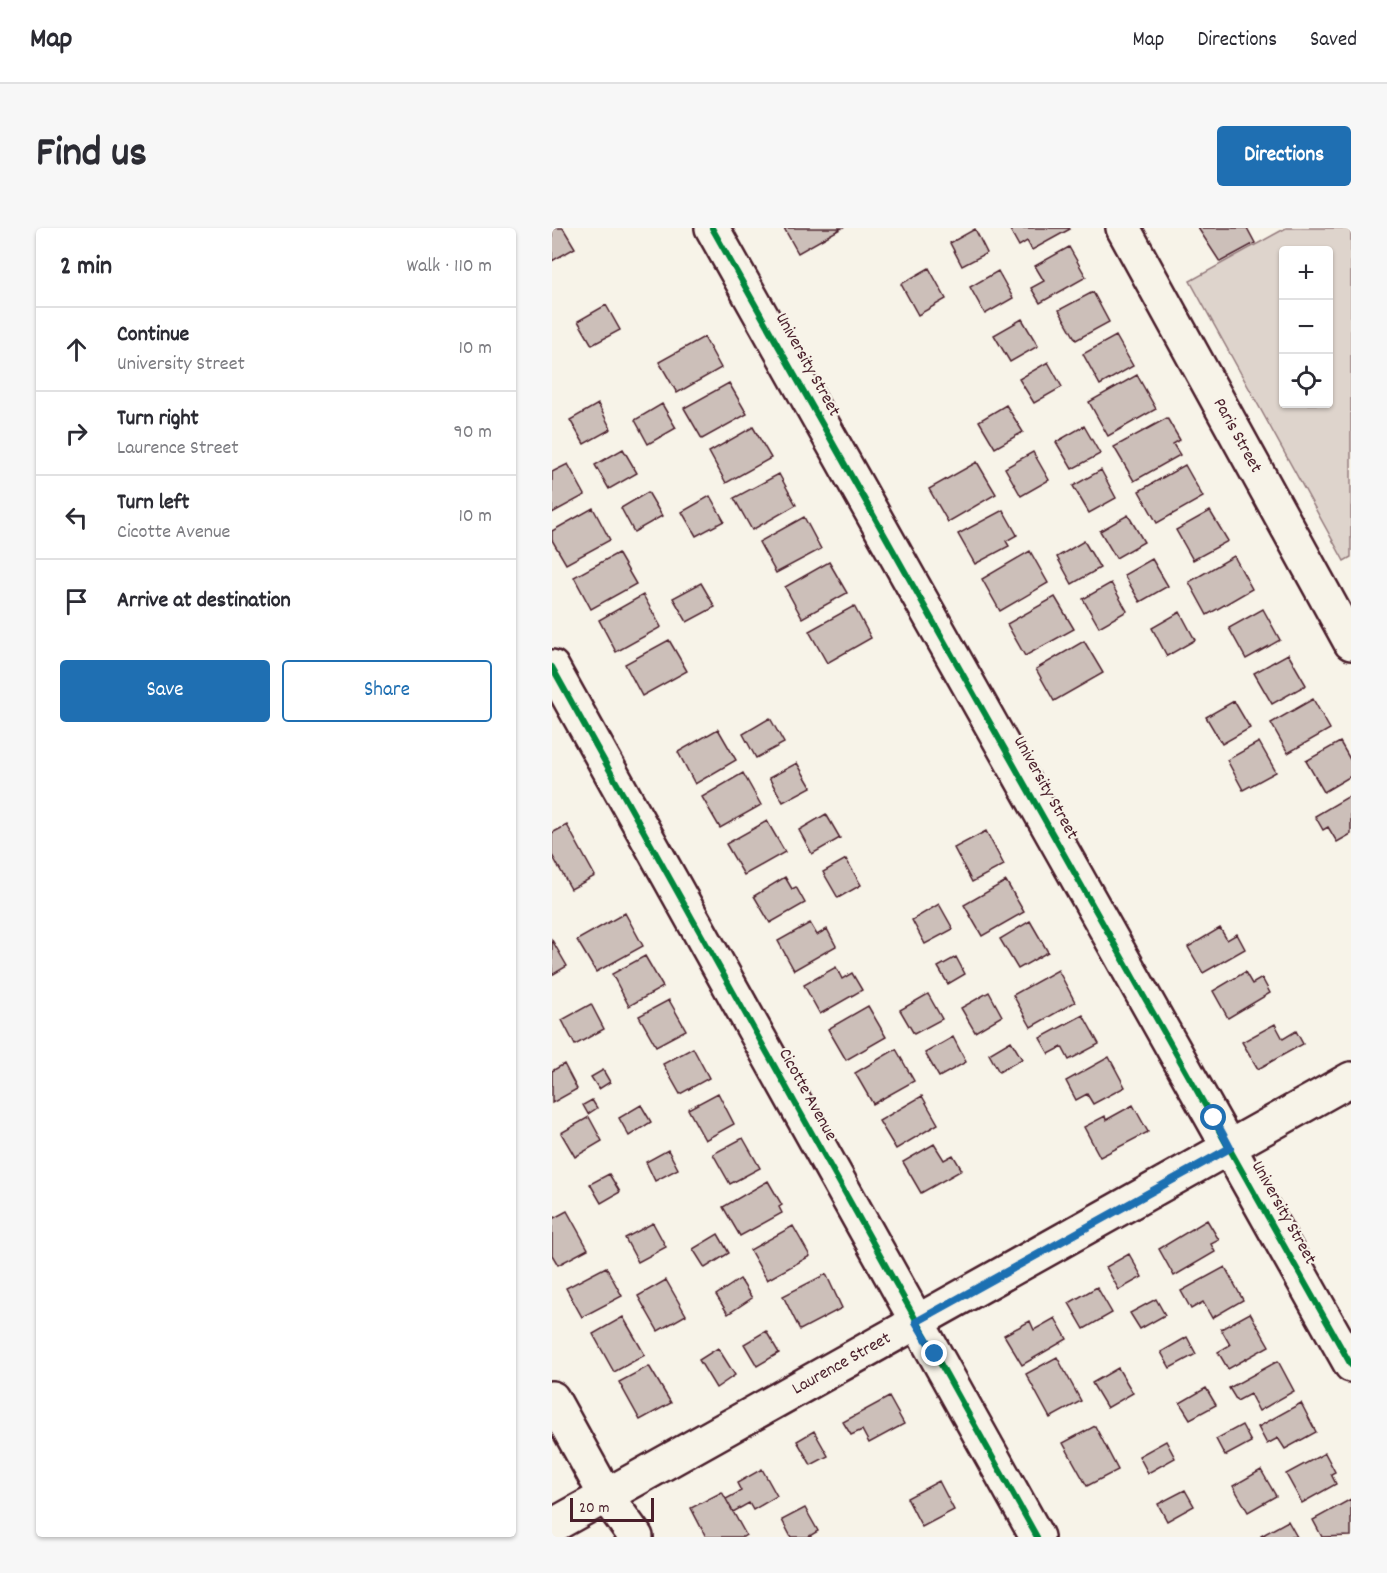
<!DOCTYPE html>
<html lang="en">
<head>
<meta charset="utf-8">
<style>
  :root { --surface:#fff; --page:#f7f7f7; --text:#2b2b33; --muted:#7c7c81; --line:#e1e1e2; --accent:#1f6fb2 }
  body { margin:0; font-family:Dekko,sans-serif; background:var(--page); color:var(--text) }
  .controls { position:absolute; right:18px; top:18px; display:grid; overflow:hidden; border-radius:6px; box-shadow:0 2px 4px #0004 }
  .controls button { width:54px; height:54px; display:grid; place-items:center; padding:0; border:0; border-bottom:2px solid var(--line); background:var(--surface); color:var(--text); font:30px sans-serif }
  .scale { position:absolute; left:18px; bottom:15px; width:84px; box-sizing:border-box; padding-left:6px; border:3px solid #4a1f2b; border-top:0; font-size:16px; line-height:21px; white-space:nowrap; color:#4a1f2b; -webkit-text-stroke:4px #f7f3e8; paint-order:stroke }
  .stop { position:absolute; width:18px; height:18px; margin:-14px; border:4px solid #1f6fb2; border-radius:50%; background:#fff }
  .stop.end { background:#1f6fb2; border-color:#fff; box-shadow:0 2px 6px #0008 }
  .list { margin:0; padding:0; list-style:none }
  h2 { display:flex; justify-content:space-between; align-items:center; height:78px; margin:0; padding:0 24px; font-size:26px }
  h2 small { font-size:20px; font-weight:400; color:var(--muted) }
  .list li { display:grid; grid-template-columns:39px 1fr auto; gap:18px; align-items:center; box-sizing:border-box; height:84px; padding:0 24px; border-top:2px solid var(--line) }
  .list b { display:block; font-size:22px; white-space:nowrap }
  .list p { margin:0; font-size:20px; white-space:nowrap; color:var(--muted) }
  .list em { font-size:20px; font-style:normal; color:var(--muted) }
  .actions { display:flex; gap:12px; padding:18px 24px }
  .actions a { flex:1; padding:14px 0; border:2px solid var(--accent); border-radius:6px; text-align:center; font-size:21px; color:var(--accent) }
  .actions .main { background:var(--accent); color:#fff }
  .icon { flex:none; width:33px; height:33px; fill:none; stroke:currentColor; stroke-width:2; stroke-linecap:round; stroke-linejoin:round }
  .map { position:relative; flex:none; width:799px; height:1309px; overflow:hidden; border-radius:6px }
  header { display:flex; align-items:center; gap:36px; box-sizing:border-box; height:84px; padding:0 30px; background:var(--surface); border-bottom:2px solid var(--line) }
  header strong { font-size:28px }
  nav { display:flex; gap:33px; margin-inline-start:auto; font-size:21px }
  .intro { display:flex; align-items:center; justify-content:space-between; box-sizing:border-box; height:144px; padding:0 36px }
  h1 { margin:0; font-size:42px }
  .button { padding:15px 27px; border-radius:6px; background:var(--accent); color:#fff; font-size:21px; font-weight:700 }
  main { display:flex; gap:36px; padding:0 36px }
  aside { flex:1; background:var(--surface); border-radius:6px; box-shadow:0 2px 4px #0004 }
  .map>svg:first-child { display:block }
  .green { fill:#ded4cc; stroke:#947a7c; stroke-width:1.5; fill-rule:evenodd }
  .building { fill:#ccbfb9; stroke:#4a1f2b; stroke-width:1.5 }
  .lines { fill:none; stroke-linecap:round; stroke-linejoin:round }
  .minor-casing { stroke:#4a1f2b; stroke-width:38 }
  .minor { stroke:#f7f3e8; stroke-width:33 }
  .cycleway-casing { stroke:#f7f3e8; stroke-width:10 }
  .cycleway { stroke:#00873e; stroke-width:6 }
  .route { stroke:#1f6fb2; stroke-width:8 }
  .labels { text-anchor:middle; dominant-baseline:central; stroke-width:4.5; stroke-linejoin:round; paint-order:stroke }
  .street-label { font-size:18px; fill:#4a1f2b; stroke:#f7f3e8 }
</style>
</head>
<body>
<header>
<strong>Map</strong>
<nav><a>Map</a><a>Directions</a><a>Saved</a></nav>
</header>
<div class="intro"><h1>Find us</h1><a class="button">Directions</a></div>
<main>
<aside>
<h2>2 min<small>Walk · 110 m</small></h2>
<ul class="list">
<li><svg class="icon" aria-label="ahead" viewBox="0 0 24 24"><path d="M12 20V5M6 11l6-6 6 6"/></svg><div><b>Continue</b><p>University Street</p></div><em>10 m</em></li>
<li><svg class="icon" aria-label="right" viewBox="0 0 24 24"><path d="M7 20v-9h11M14 6l5 5-5 5"/></svg><div><b>Turn right</b><p>Laurence Street</p></div><em>90 m</em></li>
<li><svg class="icon" aria-label="left" viewBox="0 0 24 24"><path d="M17 20v-9H6M10 6l-5 5 5 5"/></svg><div><b>Turn left</b><p>Cicotte Avenue</p></div><em>10 m</em></li>
<li><svg class="icon" aria-label="arrive" viewBox="0 0 24 24"><path d="M6 21V4h12l-3 4 3 4H6"/></svg><div><b>Arrive at destination</b></div></li>
</ul>
<div class="actions"><a class="main">Save</a><a>Share</a></div>
</aside>
<div class="map">
<svg width="799" height="1309" viewBox="0 0 799 1309">
  <rect width="100%" height="100%" fill="#f7f3e8"/>
  <filter id="ink" filterUnits="userSpaceOnUse"><feTurbulence type="fractalNoise" baseFrequency=".0167" numOctaves="2"/><feDisplacementMap in="SourceGraphic" scale="12" xChannelSelector="R" yChannelSelector="G"/><feConvolveMatrix kernelMatrix="1 2 1 2 8 2 1 2 1" color-interpolation-filters="sRGB"/></filter>
  <g filter="url(#ink)">
    <path class="green" d="M 734,0 L 799,0 L 799,329 L 792,333 L 638,53 ZM 732,22 L 776,22 L 776,176 L 732,176 Z"/>
    <path class="building" d="M 2,0 L 11,0 L 23,20 L 0,33 L 0,1 Z
      M 232,0 L 290,0 L 246,25 Z
      M 457,0 L 517,0 L 518,1 L 480,22 L 475,13 L 467,18 Z
      M 646,0 L 695,0 L 703,15 L 668,34 Z
      M 423,1 L 435,25 L 410,38 L 398,15 Z
      M 517,19 L 534,49 L 488,75 L 479,60 L 492,53 L 483,38 Z
      M 377,40 L 394,71 L 366,87 L 349,56 Z
      M 446,43 L 461,70 L 433,86 L 418,59 Z
      M 541,64 L 557,94 L 524,112 L 507,82 Z
      M 54,77 L 68,102 L 40,117 L 26,93 Z
      M 470,91 L 486,118 L 458,134 L 442,107 Z
      M 564,108 L 581,138 L 548,157 L 531,126 Z
      M 152,109 L 169,140 L 125,165 L 107,134 Z
      M 496,134 L 510,159 L 482,175 L 467,151 Z
      M 585,147 L 604,181 L 556,208 L 537,174 Z
      M 177,155 L 195,186 L 150,211 L 132,180 Z
      M 46,176 L 59,201 L 32,216 L 18,192 Z
      M 110,176 L 124,200 L 96,216 L 83,192 Z
      M 454,177 L 471,204 L 443,220 L 427,193 Z
      M 615,190 L 628,212 L 621,216 L 628,227 L 582,253 L 562,219 Z
      M 532,198 L 548,226 L 520,241 L 504,214 Z
      M 201,199 L 219,230 L 174,255 L 157,224 Z
      M 71,221 L 85,245 L 57,261 L 43,237 Z
      M 481,224 L 497,252 L 469,268 L 453,240 Z
      M 425,234 L 444,266 L 396,294 L 377,261 Z
      M 16,236 L 33,267 L 0,285 L 0,244 Z
      M 633,237 L 651,269 L 605,295 L 587,263 Z
      M 549,242 L 564,270 L 537,285 L 521,258 Z
      M 227,246 L 244,277 L 200,302 L 182,270 Z
      M 96,264 L 110,288 L 82,304 L 69,280 Z
      M 158,268 L 172,293 L 144,308 L 130,284 Z
      M 41,280 L 58,312 L 14,336 L 0,312 L 0,303 Z
      M 451,282 L 465,307 L 454,313 L 457,318 L 423,336 L 406,306 Z
      M 658,283 L 676,313 L 641,332 L 624,302 Z
      M 576,287 L 592,314 L 564,330 L 548,303 Z
      M 252,289 L 269,321 L 224,345 L 207,314 Z
      M 532,313 L 548,340 L 520,356 L 505,329 Z
      M 478,323 L 496,355 L 448,383 L 430,351 Z
      M 66,325 L 84,356 L 39,381 L 22,349 Z
      M 682,328 L 700,361 L 655,387 L 637,354 Z
      M 600,331 L 616,358 L 588,374 L 572,347 Z
      M 277,334 L 295,365 L 250,390 L 233,359 Z
      M 149,355 L 163,379 L 135,394 L 121,370 Z
      M 559,355 L 575,383 L 547,399 L 531,371 Z
      M 91,367 L 109,399 L 64,424 L 47,392 Z
      M 503,369 L 522,401 L 473,428 L 455,396 Z
      M 302,378 L 319,410 L 275,435 L 257,403 Z
      M 711,381 L 728,412 L 694,431 L 677,400 Z
      M 628,384 L 643,412 L 615,428 L 600,400 Z
      M 117,412 L 135,443 L 90,468 L 73,436 Z
      M 532,413 L 551,445 L 502,473 L 484,441 Z
      M 736,426 L 754,457 L 720,476 L 702,445 Z
      M 761,471 L 778,501 L 736,525 L 719,495 Z
      M 682,473 L 698,500 L 670,516 L 654,489 Z
      M 218,490 L 232,515 L 204,530 L 191,506 Z
      M 166,501 L 184,532 L 143,556 L 126,524 Z
      M 707,514 L 724,544 L 691,562 L 675,532 Z
      M 788,514 L 799,533 L 799,548 L 772,564 L 754,533 Z
      M 245,535 L 259,559 L 231,574 L 217,550 Z
      M 191,545 L 209,577 L 168,600 L 150,569 Z
      M 799,567 L 799,606 L 785,614 L 776,599 L 771,602 L 763,588 Z
      M 274,586 L 288,610 L 260,626 L 247,602 Z
      M 215,593 L 233,624 L 192,647 L 174,616 Z
      M 15,597 L 43,648 L 19,661 L 0,627 L 0,605 Z
      M 434,603 L 452,637 L 420,654 L 402,620 Z
      M 294,631 L 309,657 L 286,670 L 271,644 Z
      M 233,649 L 240,661 L 244,659 L 253,675 L 218,695 L 202,668 Z
      M 454,653 L 472,684 L 430,708 L 412,677 Z
      M 387,676 L 401,701 L 373,716 L 360,692 Z
      M 73,685 L 91,718 L 44,744 L 25,712 Z
      M 478,693 L 496,724 L 466,741 L 448,711 Z
      M 258,695 L 265,707 L 275,701 L 284,718 L 242,742 L 226,713 Z
      M 668,700 L 675,712 L 685,706 L 693,721 L 651,745 L 636,719 Z
      M 0,712 L 15,738 L 0,747 Z
      M 93,728 L 111,759 L 77,778 L 60,746 Z
      M 404,729 L 413,746 L 396,756 L 386,739 Z
      M 284,739 L 290,751 L 300,745 L 310,762 L 268,786 L 252,757 Z
      M 506,742 L 523,774 L 479,799 L 461,767 Z
      M 693,744 L 700,756 L 710,750 L 718,765 L 676,790 L 661,763 Z
      M 437,764 L 450,788 L 423,804 L 409,780 Z
      M 376,766 L 390,791 L 362,806 L 348,782 Z
      M 117,772 L 134,802 L 104,818 L 87,788 Z
      M 39,776 L 52,801 L 23,817 L 10,792 Z
      M 316,778 L 334,809 L 294,832 L 276,801 Z
      M 531,787 L 547,816 L 517,832 L 510,819 L 497,826 L 488,810 Z
      M 723,796 L 731,811 L 744,803 L 751,816 L 706,841 L 690,814 Z
      M 401,809 L 414,834 L 387,849 L 373,825 Z
      M 459,813 L 470,831 L 447,844 L 437,826 Z
      M 141,820 L 157,850 L 128,866 L 111,836 Z
      M 344,821 L 362,853 L 321,876 L 303,845 Z
      M 557,829 L 573,859 L 541,876 L 535,866 L 524,872 L 514,853 Z
      M 12,836 L 25,861 L 0,875 L 0,843 Z
      M 51,842 L 58,854 L 47,861 L 39,849 Z
      M 166,865 L 182,896 L 153,912 L 136,881 Z
      M 370,868 L 386,896 L 344,921 L 327,893 Z
      M 40,872 L 45,880 L 36,886 L 31,877 Z
      M 89,877 L 99,894 L 77,908 L 67,890 Z
      M 581,877 L 596,904 L 548,929 L 532,899 L 553,888 L 554,892 Z
      M 37,889 L 50,913 L 23,929 L 9,905 Z
      M 191,910 L 208,940 L 178,956 L 161,926 Z
      M 382,916 L 392,932 L 401,927 L 410,942 L 369,965 L 351,934 Z
      M 116,922 L 126,941 L 103,953 L 94,934 Z
      M 57,946 L 68,964 L 49,975 L 38,956 Z
      M 216,953 L 230,977 L 227,979 L 230,985 L 188,1008 L 171,979 Z
      M 15,983 L 36,1021 L 6,1037 L 0,1027 L 0,991 Z
      M 655,992 L 667,1012 L 659,1016 L 663,1024 L 622,1048 L 607,1021 Z
      M 101,995 L 114,1019 L 86,1034 L 73,1010 Z
      M 241,998 L 258,1028 L 215,1052 L 198,1022 Z
      M 166,1006 L 177,1025 L 153,1040 L 141,1021 Z
      M 577,1026 L 590,1049 L 567,1062 L 554,1039 Z
      M 54,1039 L 70,1068 L 30,1089 L 14,1060 Z
      M 673,1039 L 691,1072 L 660,1090 L 651,1074 L 639,1081 L 629,1063 Z
      M 274,1046 L 290,1080 L 248,1102 L 231,1068 Z
      M 188,1051 L 200,1070 L 176,1086 L 164,1067 Z
      M 114,1052 L 134,1087 L 106,1103 L 86,1068 Z
      M 545,1059 L 560,1085 L 532,1101 L 517,1075 Z
      M 604,1071 L 613,1087 L 588,1101 L 578,1085 Z
      M 698,1085 L 717,1118 L 676,1141 L 666,1124 L 678,1117 L 669,1101 Z
      M 71,1089 L 93,1127 L 62,1144 L 41,1106 Z
      M 503,1090 L 515,1111 L 470,1137 L 452,1107 L 478,1093 L 482,1102 Z
      M 214,1103 L 227,1125 L 205,1138 L 192,1116 Z
      M 635,1109 L 644,1126 L 618,1140 L 609,1124 Z
      M 166,1120 L 183,1147 L 164,1160 L 147,1132 Z
      M 505,1129 L 529,1173 L 498,1190 L 474,1146 Z
      M 726,1133 L 742,1163 L 707,1183 L 698,1166 L 685,1173 L 677,1160 Z
      M 97,1138 L 119,1175 L 88,1192 L 67,1154 Z
      M 566,1140 L 581,1165 L 555,1180 L 540,1155 Z
      M 654,1160 L 664,1177 L 638,1191 L 628,1175 Z
      M 337,1169 L 352,1196 L 317,1215 L 310,1202 L 299,1207 L 291,1194 Z
      M 749,1175 L 764,1204 L 733,1221 L 726,1210 L 715,1216 L 706,1199 Z
      M 690,1197 L 699,1214 L 673,1228 L 664,1211 Z
      M 543,1198 L 566,1242 L 535,1258 L 511,1215 Z
      M 262,1203 L 276,1228 L 259,1237 L 245,1213 Z
      M 614,1213 L 623,1230 L 596,1245 L 587,1228 Z
      M 773,1225 L 783,1244 L 779,1246 L 784,1256 L 750,1275 L 734,1246 Z
      M 210,1241 L 225,1268 L 201,1282 L 197,1275 L 181,1284 L 174,1271 L 189,1263 L 185,1255 Z
      M 709,1242 L 724,1268 L 696,1284 L 681,1258 Z
      M 387,1253 L 402,1282 L 370,1299 L 355,1270 Z
      M 633,1262 L 642,1278 L 615,1293 L 606,1276 Z
      M 170,1264 L 194,1307 L 191,1309 L 154,1309 L 139,1280 Z
      M 799,1271 L 799,1308 L 770,1309 L 761,1292 Z
      M 253,1280 L 266,1303 L 256,1309 L 239,1309 L 230,1292 Z
      M 736,1293 L 745,1309 L 710,1309 L 709,1308 Z"/>
    <g class="lines">
      <g class="minor-casing">
        <g id="minor">
          <path d="M 160,0 L 799,1137"/>
          <path id="s1" d="M 571,0 L 799,415"/>
          <path d="M 0,439 L 485,1309"/>
          <path d="M 0,1170 L 54,1268 L 84,1309"/>
          <path id="s2" d="M 0,1298 L 799,851"/>
        </g>
      </g>
      <use href="#minor" class="minor"/>
      <g class="cycleway-casing">
        <path id="cycleway" d="M 160,0 L 799,1137
          M 0,439 L 485,1309"/>
      </g>
      <use href="#cycleway" class="cycleway"/>
    </g>
  </g>
  <g class="lines" filter="url(#ink)">
    <path class="route" d="M 383,1126 L 364,1094 L 678,920 L 662,890"/>
  </g>
  <g class="labels">
    <g class="street-label">
      <text transform="translate(255 137) rotate(61)">University Street</text>
      <text stroke="none"><textPath href="#s1" startOffset="237">Paris Street</textPath></text>
      <text transform="translate(493 560) rotate(61)">University Street</text>
      <text transform="translate(255 867) rotate(61)">Cicotte Avenue</text>
      <text transform="translate(731 985) rotate(61)">University Street</text>
      <text stroke="none"><textPath href="#s2" startOffset="332">Laurence Street</textPath></text>
    </g>
  </g>
</svg>
<div class="controls">
<button>+</button>
<button>−</button>
<button><svg class="icon" aria-label="locate" viewBox="0 0 24 24"><circle cx="12" cy="12" r="6"/><path d="M12 2v4M12 18v4M2 12h4M18 12h4"/></svg></button>
</div>
<div class="scale">20 m</div>
<div class="stop" style="left:662px;top:890px"></div>
<div class="stop end" style="left:383px;top:1126px"></div>
</div>
</main>
</body>
</html>
